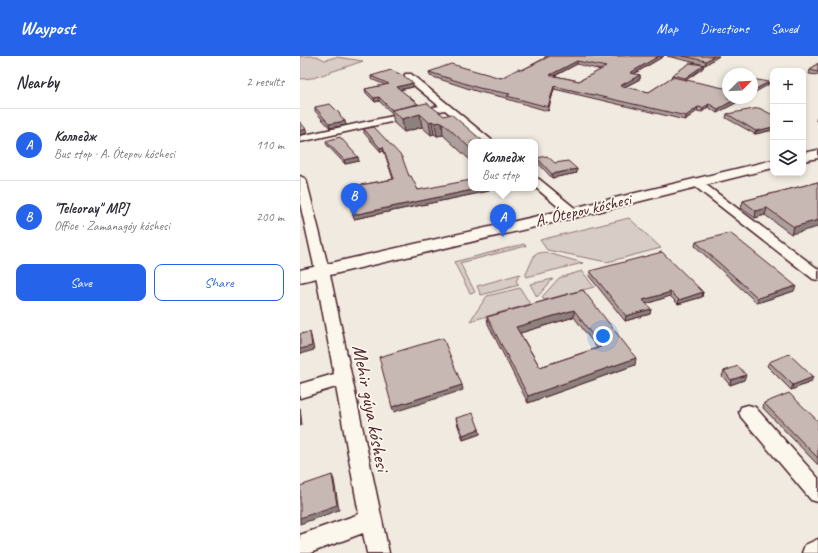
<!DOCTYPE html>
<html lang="en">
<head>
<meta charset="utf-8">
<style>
  :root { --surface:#fff; --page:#f2f2f3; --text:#2b2b33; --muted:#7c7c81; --line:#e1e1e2; --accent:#2563eb }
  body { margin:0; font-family:Caveat,sans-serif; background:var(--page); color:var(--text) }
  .controls { position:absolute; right:12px; top:12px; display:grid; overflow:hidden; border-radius:8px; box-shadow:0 2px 6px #0003 }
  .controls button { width:36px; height:36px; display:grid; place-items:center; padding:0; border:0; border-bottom:1px solid var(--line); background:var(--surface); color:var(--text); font:20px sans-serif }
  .compass { position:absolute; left:422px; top:12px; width:36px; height:36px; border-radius:50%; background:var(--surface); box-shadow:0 2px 6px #0003; rotate:66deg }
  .you { position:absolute; left:303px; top:280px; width:14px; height:14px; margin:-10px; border:3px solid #fff; border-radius:50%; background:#1a73e8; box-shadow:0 0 0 6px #1a73e833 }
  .badge { display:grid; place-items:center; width:26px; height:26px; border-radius:50%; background:var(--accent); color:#fff; font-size:13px; font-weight:700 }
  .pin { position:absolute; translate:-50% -33px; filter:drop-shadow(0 1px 2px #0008) }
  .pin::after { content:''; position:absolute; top:21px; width:14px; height:12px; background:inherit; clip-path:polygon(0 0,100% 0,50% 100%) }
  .popup { position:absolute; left:168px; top:83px; width:70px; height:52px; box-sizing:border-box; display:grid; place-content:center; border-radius:8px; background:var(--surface); filter:drop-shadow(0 1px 3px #0005); font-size:13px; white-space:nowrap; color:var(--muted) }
  .popup b { font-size:15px; color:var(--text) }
  .popup::after { content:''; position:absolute; left:50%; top:100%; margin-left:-8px; border:8px solid transparent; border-top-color:var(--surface) }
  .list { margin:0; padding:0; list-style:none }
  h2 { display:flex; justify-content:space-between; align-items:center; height:52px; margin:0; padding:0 16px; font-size:17px }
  h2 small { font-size:13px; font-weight:400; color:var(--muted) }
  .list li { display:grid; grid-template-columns:26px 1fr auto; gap:12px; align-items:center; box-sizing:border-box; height:72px; padding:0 16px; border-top:1px solid var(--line) }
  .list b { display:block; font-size:15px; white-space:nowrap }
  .list p { margin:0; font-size:13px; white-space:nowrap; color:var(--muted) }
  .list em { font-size:13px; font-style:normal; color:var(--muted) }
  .actions { display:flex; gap:8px; padding:12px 16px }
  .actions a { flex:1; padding:9px 0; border:1px solid var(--accent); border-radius:8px; text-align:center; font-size:14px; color:var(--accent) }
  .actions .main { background:var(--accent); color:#fff }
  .icon { flex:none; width:22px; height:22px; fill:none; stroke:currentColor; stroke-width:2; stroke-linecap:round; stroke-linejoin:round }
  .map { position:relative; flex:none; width:518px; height:497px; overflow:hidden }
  header { display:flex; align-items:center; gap:24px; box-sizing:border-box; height:56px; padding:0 20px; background:var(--accent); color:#fff }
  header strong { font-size:19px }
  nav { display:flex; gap:22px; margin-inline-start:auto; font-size:14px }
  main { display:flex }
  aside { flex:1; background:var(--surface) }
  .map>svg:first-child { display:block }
  .green { fill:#d8ccc6; stroke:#917678 }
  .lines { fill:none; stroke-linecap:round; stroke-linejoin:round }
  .minor-casing { stroke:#4a1f2b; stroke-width:3 }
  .secondary-casing { stroke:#4a1f2b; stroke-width:3 }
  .minor { fill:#fbf7ec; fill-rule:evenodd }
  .secondary { fill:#fbf7ec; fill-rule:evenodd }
  .wall { fill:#ac9e9a; stroke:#4a1f2b; fill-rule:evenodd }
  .shaded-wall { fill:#8c817d; stroke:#4a1f2b }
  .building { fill:#c8b8b3; stroke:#4a1f2b; fill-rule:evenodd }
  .labels { text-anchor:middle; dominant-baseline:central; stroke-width:3.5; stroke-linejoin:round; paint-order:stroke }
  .street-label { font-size:17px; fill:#4a1f2b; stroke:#fbf7ec }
  .near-street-label { font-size:20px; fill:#4a1f2b; stroke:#fbf7ec }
</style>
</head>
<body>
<header>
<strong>Waypost</strong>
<nav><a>Map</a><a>Directions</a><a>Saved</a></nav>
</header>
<main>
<aside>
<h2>Nearby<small>2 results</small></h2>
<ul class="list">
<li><span class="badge">A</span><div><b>Колледж</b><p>Bus stop · A. Ótepov kóshesi</p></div><em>110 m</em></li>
<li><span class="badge">B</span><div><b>&quot;Teleoray&quot; MPJ</b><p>Office · Zamanagóy kóshesi</p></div><em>200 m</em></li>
</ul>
<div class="actions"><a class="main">Save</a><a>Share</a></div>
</aside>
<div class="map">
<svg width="518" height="497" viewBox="0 0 518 497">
  <rect width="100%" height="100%" fill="#f0eae0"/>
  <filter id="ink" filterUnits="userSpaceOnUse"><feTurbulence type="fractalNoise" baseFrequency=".025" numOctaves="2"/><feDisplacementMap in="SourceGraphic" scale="8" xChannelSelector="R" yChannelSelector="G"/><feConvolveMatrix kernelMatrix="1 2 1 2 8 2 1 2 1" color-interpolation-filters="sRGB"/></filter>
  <g filter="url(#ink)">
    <path class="green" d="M 0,0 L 16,0 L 25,4 L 36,1 L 63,5 L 13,22 L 0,23 Z
      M 329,162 L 361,192 L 307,206 L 247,194 L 240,184 Z
      M 224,188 L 226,190 L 160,207 L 175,236 L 170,237 L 154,206 Z
      M 244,196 L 283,207 L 226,221 L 226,218 L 235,198 Z
      M 282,215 L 294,231 L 244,244 L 242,241 L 259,222 Z
      M 220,218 L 216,225 L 219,229 L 181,239 L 177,230 Z
      M 253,223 L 237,241 L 230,228 Z
      M 220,232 L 230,248 L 170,265 L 187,240 Z"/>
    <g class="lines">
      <g class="minor-casing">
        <path id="minor" d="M 105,18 L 111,18 L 194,86 L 183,86 L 145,54 L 0,86 L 0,80 L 139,50 L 105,22 Z
          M 0,120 L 6,123 L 29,214 L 89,497 L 67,497 L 63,477 L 10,497 L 0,497 L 0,479 L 59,458 L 36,331 L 0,342 L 0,328 L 34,318 L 15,214 L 0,147 Z
          M 235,122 L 239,123 L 277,154 L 279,157 L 277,160 L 269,160 L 235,131 Z
          M 397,124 L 401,125 L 518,213 L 518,224 L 513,223 L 393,129 L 391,127 Z
          M 448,349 L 455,351 L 518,422 L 518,446 L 511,444 L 441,361 L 439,356 L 441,351 Z
          M 518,483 L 518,497 L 502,497 L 505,489 Z"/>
      </g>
      <g class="secondary-casing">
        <path id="secondary" d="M 518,94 L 518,102 L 503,105 L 503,97 Z
          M 473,104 L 473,112 L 273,162 L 0,226 L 0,214 L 273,152 Z"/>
      </g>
      <use href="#minor" class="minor"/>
      <use href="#secondary" class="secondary"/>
    </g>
    <path class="wall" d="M 245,0 L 364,0 L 334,18 L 340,19 L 340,23 L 325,31 L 349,36 L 371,22 L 372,19 L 403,12 L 386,24 L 428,42 L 445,42 L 417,57 L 408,51 L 402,56 L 397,55 L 385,64 L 254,33 L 248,55 L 207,43 L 207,42 L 179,36 L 130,20 L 129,16 L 201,22 L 222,14 L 245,2 ZM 277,8 L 301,14 L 279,25 L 255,20 Z
      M 367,0 L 419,0 L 405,9 Z
      M 518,7 L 518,19 L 509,18 L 510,14 Z
      M 71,20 L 113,31 L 100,34 L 118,48 L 171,86 L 171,105 L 143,79 L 137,80 L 134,78 L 131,79 L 122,71 L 104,76 L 94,67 L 92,57 L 79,45 L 75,46 L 66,37 L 65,33 L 85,29 L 71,23 Z
      M 15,51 L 40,60 L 46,69 L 30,72 L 15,55 Z
      M 427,58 L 473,59 L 473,74 L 455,78 L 426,62 Z
      M 64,73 L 109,120 L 118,134 L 171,132 L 189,132 L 189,135 L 54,163 L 50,148 L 60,146 L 55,130 L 93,123 L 84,95 L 81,96 L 64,77 Z
      M 26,85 L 59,105 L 45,108 L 27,89 Z
      M 237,102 L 255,107 L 277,117 L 252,122 L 237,106 Z
      M 518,126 L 491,178 L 465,159 L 455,162 L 441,152 L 443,145 Z
      M 396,186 L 494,235 L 457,247 L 395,190 Z
      M 290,215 L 403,236 L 402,241 L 378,248 L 370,240 L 346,248 L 351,253 L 350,258 L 325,265 L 289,220 Z
      M 283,234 L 335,309 L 228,347 L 188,268 L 187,261 ZM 274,261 L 297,292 L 240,311 L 220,277 Z
      M 469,306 L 511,326 L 491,334 L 467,310 Z
      M 424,315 L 444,324 L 430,329 L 422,320 Z
      M 464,347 L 518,365 L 518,409 L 463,352 Z
      M 156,362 L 179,373 L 180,378 L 163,384 L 157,367 Z"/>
    <path class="shaded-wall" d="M 359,0 L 364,0 L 330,20 L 330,17 Z
      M 414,0 L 419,0 L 405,9 L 406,5 Z
      M 277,5 L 277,8 L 250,22 L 250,19 Z
      M 404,9 L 403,12 L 385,25 L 385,22 Z
      M 340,19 L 340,23 L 320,33 L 320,30 Z
      M 469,26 L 468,29 L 452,38 L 452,35 Z
      M 113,27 L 113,31 L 97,34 L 97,31 Z
      M 254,30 L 254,33 L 248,55 L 248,51 Z
      M 79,41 L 79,45 L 75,46 L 74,42 Z
      M 438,42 L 445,42 L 417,57 L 418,53 Z
      M 409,48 L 408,51 L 402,56 L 403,52 Z
      M 398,51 L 397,55 L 385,64 L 386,60 Z
      M 120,58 L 122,71 L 104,76 L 102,63 Z
      M 517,60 L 518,60 L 518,65 L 516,65 Z
      M 45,65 L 46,69 L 30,72 L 29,68 Z
      M 132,65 L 134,78 L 131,79 L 129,66 Z
      M 142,66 L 143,79 L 137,80 L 135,67 Z
      M 473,71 L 473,74 L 455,78 L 456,75 Z
      M 6,73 L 7,77 L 0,79 L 0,75 Z
      M 83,91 L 84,95 L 81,96 L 80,92 Z
      M 58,101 L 59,105 L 45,108 L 44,104 Z
      M 277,113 L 277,117 L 252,122 L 252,118 Z
      M 182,132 L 189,132 L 189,135 L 54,163 L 53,159 Z
      M 467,152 L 465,159 L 455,162 L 456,155 Z
      M 518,164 L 518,171 L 491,178 L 494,171 Z
      M 496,230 L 494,235 L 457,247 L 458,242 Z
      M 371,236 L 370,240 L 343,249 L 343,244 Z
      M 403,236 L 402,241 L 378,248 L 379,244 Z
      M 351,253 L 350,258 L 325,265 L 326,260 Z
      M 274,254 L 274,261 L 217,278 L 216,271 Z
      M 10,276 L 11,280 L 14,294 L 0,298 L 0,293 Z
      M 336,302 L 335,309 L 228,347 L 228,340 Z
      M 446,319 L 444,324 L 430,329 L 431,324 Z
      M 513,321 L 511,326 L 491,334 L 493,329 Z
      M 162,329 L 163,334 L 94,356 L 92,351 Z
      M 0,352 L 2,369 L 0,370 Z
      M 179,373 L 180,378 L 163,384 L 163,379 Z
      M 32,419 L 34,424 L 39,454 L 0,468 L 0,462 Z"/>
    <path class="building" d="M 250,0 L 359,0 L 330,17 L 340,19 L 320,30 L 349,36 L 372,21 L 424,32 L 428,28 L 428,42 L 438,42 L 418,53 L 409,48 L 403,52 L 398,51 L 386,60 L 254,30 L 248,51 L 207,40 L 210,38 L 179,32 L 129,16 L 151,8 L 201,22 L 218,13 L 222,14 ZM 277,5 L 306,11 L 279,25 L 250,19 Z
      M 382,0 L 414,0 L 406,5 Z
      M 390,7 L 404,9 L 385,22 L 372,19 Z
      M 518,7 L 518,16 L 510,14 Z
      M 91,14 L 104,20 L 113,27 L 97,31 L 118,48 L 92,54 L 79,41 L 74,42 L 65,33 L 89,28 L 71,20 Z
      M 452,23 L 469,26 L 452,35 Z
      M 127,47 L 144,60 L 151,58 L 184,86 L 171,86 L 171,93 L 142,66 L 135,67 L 132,65 L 129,66 L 120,58 L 102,63 L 91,54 Z
      M 30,48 L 40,58 L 39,58 L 45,65 L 29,68 L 15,51 Z
      M 459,52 L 473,59 L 473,71 L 456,75 L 427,58 Z
      M 0,66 L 6,73 L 0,75 Z
      M 74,71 L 102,101 L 109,120 L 111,120 L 118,134 L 171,124 L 171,132 L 182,132 L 53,159 L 50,148 L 60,146 L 55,130 L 94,123 L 83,91 L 80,92 L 64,73 Z
      M 40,81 L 58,101 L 44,104 L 26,85 Z
      M 247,100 L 255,107 L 268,105 L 277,113 L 252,118 L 237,102 Z
      M 518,126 L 518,164 L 494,171 L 467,152 L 456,155 L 443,145 Z
      M 430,177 L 496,230 L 458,242 L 396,186 Z
      M 362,196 L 403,236 L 379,244 L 371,236 L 343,244 L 351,253 L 326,260 L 290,215 Z
      M 283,234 L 336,302 L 228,340 L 187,261 ZM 274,254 L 301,291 L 240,311 L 216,271 Z
      M 10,276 L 12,290 L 0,293 L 0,278 Z
      M 143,282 L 162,329 L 92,351 L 79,301 Z
      M 489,298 L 513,321 L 493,329 L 469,306 Z
      M 438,310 L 446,319 L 431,324 L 424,315 Z
      M 489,337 L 518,365 L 518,402 L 464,347 Z
      M 173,357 L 179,373 L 163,379 L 156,362 Z
      M 32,419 L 37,449 L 0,462 L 0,430 Z"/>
  </g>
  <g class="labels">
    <g class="street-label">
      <text transform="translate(283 154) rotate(-13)">A. Ótepov kóshesi</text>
    </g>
    <g class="near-street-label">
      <text transform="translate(71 352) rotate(79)">Mehir gúyа kóshesi</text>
    </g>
  </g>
</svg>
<div class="controls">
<button>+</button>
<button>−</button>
<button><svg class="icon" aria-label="layers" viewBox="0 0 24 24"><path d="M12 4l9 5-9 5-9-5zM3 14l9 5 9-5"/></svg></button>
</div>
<svg class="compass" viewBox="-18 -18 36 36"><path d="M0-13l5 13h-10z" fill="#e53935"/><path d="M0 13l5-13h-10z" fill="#7c7c81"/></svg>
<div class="you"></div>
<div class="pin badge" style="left:203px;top:181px">A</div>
<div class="popup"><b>Колледж</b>Bus stop</div>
<div class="pin badge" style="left:54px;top:160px">B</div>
</div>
</main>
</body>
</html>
